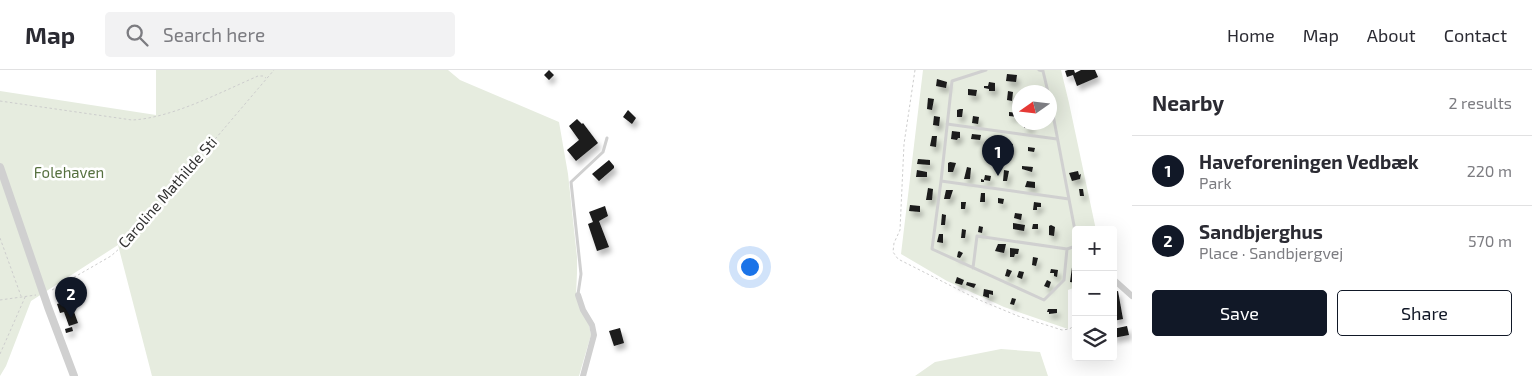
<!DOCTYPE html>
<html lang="en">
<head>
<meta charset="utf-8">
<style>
  :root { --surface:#fff; --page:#f2f2f3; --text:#2b2b33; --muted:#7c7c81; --line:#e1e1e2; --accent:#111827 }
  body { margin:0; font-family:"Exo 2",sans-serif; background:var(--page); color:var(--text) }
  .controls { position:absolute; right:15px; bottom:15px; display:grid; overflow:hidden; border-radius:5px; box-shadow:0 5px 20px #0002 }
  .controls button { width:45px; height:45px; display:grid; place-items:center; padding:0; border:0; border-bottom:1px solid var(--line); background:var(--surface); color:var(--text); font:25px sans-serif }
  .compass { position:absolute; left:1012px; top:15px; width:45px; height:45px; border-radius:50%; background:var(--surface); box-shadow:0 5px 20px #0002; rotate:256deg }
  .you { position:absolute; left:749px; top:196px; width:18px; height:18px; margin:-12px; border:4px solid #fff; border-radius:50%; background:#1a73e8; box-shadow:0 0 0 8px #1a73e833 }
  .badge { display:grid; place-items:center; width:32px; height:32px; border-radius:50%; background:var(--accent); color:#fff; font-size:16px; font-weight:700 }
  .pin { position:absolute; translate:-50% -41px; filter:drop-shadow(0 1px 2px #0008) }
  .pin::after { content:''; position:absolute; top:26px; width:18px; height:15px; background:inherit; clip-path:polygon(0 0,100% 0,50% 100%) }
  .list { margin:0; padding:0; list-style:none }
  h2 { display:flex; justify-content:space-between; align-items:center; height:65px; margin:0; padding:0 20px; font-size:21px }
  h2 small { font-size:16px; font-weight:400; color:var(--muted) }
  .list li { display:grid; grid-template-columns:32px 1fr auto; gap:15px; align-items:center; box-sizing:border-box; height:70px; padding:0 20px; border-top:1px solid var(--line) }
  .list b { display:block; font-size:19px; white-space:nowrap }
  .list p { margin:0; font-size:16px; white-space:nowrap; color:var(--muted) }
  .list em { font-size:16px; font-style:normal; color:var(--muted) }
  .actions { display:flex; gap:10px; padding:15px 20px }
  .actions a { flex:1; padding:11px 0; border:1px solid var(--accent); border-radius:5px; text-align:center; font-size:18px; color:var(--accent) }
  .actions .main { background:var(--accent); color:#fff }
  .icon { flex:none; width:28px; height:28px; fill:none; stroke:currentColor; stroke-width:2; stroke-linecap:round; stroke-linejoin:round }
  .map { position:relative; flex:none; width:1132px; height:306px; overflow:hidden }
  header { display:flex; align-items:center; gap:30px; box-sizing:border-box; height:70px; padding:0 25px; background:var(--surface); border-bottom:1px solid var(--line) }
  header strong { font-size:24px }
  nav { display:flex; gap:28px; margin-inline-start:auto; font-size:18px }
  .search { width:350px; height:45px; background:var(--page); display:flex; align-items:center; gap:12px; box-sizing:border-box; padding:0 18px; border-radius:5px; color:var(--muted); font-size:19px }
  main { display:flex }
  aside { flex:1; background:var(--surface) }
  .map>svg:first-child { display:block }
  .green { fill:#e6ecdf; fill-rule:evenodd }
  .building { fill:#1a1a1a; filter:url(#shadow) }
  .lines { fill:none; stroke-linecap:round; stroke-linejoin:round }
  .path { stroke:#cdcdcd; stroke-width:1; stroke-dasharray:2.5 2.5; stroke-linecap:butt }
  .service { stroke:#d0d0d0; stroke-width:3 }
  .minor { stroke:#d0d0d0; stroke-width:6 }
  .tertiary { stroke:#d0d0d0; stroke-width:8 }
  .labels { text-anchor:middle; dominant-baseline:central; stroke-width:5; stroke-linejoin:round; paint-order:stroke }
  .park-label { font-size:15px; fill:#56703f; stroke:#fff }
  .street-label { font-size:15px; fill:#333; stroke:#fff }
</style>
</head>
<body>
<header>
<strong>Map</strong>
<div class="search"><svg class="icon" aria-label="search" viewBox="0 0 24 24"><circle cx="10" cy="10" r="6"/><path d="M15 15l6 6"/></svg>Search here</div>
<nav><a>Home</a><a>Map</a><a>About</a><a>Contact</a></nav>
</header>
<main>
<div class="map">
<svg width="1132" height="306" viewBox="0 0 1132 306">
  <defs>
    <filter id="shadow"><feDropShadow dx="3" dy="5" stdDeviation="2.5" flood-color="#0004"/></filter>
  </defs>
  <rect width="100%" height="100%" fill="#fff"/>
  <path class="green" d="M 156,0 L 448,0 L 460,10 L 559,52 L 568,104 L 577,187 L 577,203 L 576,225 L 589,255 L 591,265 L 579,306 L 152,306 L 118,175 L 31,231 L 6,296 L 0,306 L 0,21 L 156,45 Z
    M 923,0 L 1061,0 L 1069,33 L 1096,160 L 1076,160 L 1076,217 L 1068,220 L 1068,259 L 1004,237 L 947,211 L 901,184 ZM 1019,22 L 1050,22 L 1050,52 L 1019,52 Z
    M 1001,279 L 1040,282 L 1048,306 L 915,306 L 935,292 Z"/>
  <path class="building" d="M 549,0 L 554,5 L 549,10 L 544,5 Z
    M 1068,0 L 1074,0 L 1075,3 L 1081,0 L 1095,0 L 1098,7 L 1077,16 L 1073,5 L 1067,7 L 1065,1 Z
    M 1007,4 L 1017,5 L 1016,12 L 1006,11 Z
    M 937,9 L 947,12 L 946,18 L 936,16 Z
    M 989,12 L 995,13 L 995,21 L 989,21 L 989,19 L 984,18 L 984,16 L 988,16 Z
    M 968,19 L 977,20 L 976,26 L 968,25 Z
    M 1008,21 L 1013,22 L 1012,31 L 1007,30 Z
    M 928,28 L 934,29 L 932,40 L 927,39 Z
    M 960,39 L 963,39 L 962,47 L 957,47 L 957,40 Z
    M 628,40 L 636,48 L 632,54 L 623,47 Z
    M 1009,42 L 1019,43 L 1018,47 L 1009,46 Z
    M 934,46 L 940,47 L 939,56 L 933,55 Z
    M 973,46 L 979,47 L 978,54 L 972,53 Z
    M 577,49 L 582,54 L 583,53 L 598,73 L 576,91 L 567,80 L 579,70 L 569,56 Z
    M 1025,53 L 1032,54 L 1032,58 L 1024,58 Z
    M 952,61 L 960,62 L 960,68 L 958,68 L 957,70 L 951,69 Z
    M 972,64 L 981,65 L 980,70 L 971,69 Z
    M 932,66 L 937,66 L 936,77 L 930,76 Z
    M 992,72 L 999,73 L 998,79 L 992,78 Z
    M 1009,73 L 1013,74 L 1010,85 L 1008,85 Z
    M 1028,77 L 1035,78 L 1034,82 L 1028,81 Z
    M 918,89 L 930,90 L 930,95 L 917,94 Z
    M 609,90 L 614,96 L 614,98 L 599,111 L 592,104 Z
    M 950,92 L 956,93 L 953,102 L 948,102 L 948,93 Z
    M 1022,96 L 1033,97 L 1032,102 L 1022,99 Z
    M 967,97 L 971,98 L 970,109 L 964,109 Z
    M 917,100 L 927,102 L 927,107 L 916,107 Z
    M 1004,100 L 1009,101 L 1007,111 L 1003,111 Z
    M 1078,101 L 1079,105 L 1081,104 L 1080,109 L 1072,111 L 1069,103 Z
    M 985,105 L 991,106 L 990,111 L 984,110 L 984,112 L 981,112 L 981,109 L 984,110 Z
    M 1027,111 L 1035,112 L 1035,118 L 1025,117 Z
    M 928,118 L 933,119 L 932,130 L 926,130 Z
    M 1079,119 L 1083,119 L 1084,126 L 1080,126 Z
    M 946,120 L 953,120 L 950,129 L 944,129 Z
    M 981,123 L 985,123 L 985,132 L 980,132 Z
    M 998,128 L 1004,129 L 1003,134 L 998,133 Z
    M 961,132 L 966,132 L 965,139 L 961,139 Z
    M 1034,132 L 1041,133 L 1041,137 L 1037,137 L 1037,140 L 1033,140 Z
    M 910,135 L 920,136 L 920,142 L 909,141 Z
    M 605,136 L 608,146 L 599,151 L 609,177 L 597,181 L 588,154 L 593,152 L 589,142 Z
    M 1015,143 L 1022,144 L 1021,150 L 1014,148 Z
    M 942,144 L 946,145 L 945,155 L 941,155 Z
    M 1013,153 L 1025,155 L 1024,161 L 1013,159 Z
    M 1033,154 L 1038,154 L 1038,159 L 1032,159 Z
    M 1051,155 L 1055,157 L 1054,166 L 1049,165 L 1049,156 Z
    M 979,156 L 983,157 L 982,163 L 978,162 Z
    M 962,159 L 966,160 L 965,168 L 961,168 Z
    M 939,164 L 943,164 L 943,173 L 937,172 Z
    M 998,174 L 1006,174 L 1004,183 L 995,181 Z
    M 1010,178 L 1019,179 L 1018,184 L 1015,184 L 1014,187 L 1010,187 Z
    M 959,181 L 963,183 L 960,188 L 957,187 L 958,182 Z
    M 1033,187 L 1038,188 L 1036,196 L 1032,195 Z
    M 1073,190 L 1076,191 L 1076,213 L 1070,212 Z
    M 1007,199 L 1012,201 L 1009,207 L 1005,206 Z
    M 1051,199 L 1058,200 L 1057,207 L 1054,206 L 1054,203 L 1050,203 Z
    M 1019,201 L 1024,202 L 1022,209 L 1017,207 Z
    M 957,207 L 964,210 L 962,215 L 955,213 Z
    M 1047,210 L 1051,212 L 1049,218 L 1044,216 Z
    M 967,212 L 976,214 L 974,218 L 966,215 Z
    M 984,219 L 993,221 L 993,225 L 989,224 L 989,228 L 983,226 Z
    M 1118,221 L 1123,249 L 1113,251 L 1113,222 Z
    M 1012,228 L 1016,229 L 1014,235 L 1010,234 Z
    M 66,231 L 69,240 L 73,239 L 78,253 L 69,256 L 64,242 L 60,243 L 57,234 Z
    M 1048,239 L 1057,239 L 1057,243 L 1049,244 L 1049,242 L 1047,242 Z
    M 1127,256 L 1129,265 L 1113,268 L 1113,259 Z
    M 72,257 L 73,261 L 66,263 L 65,259 Z
    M 620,258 L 624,273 L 614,276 L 609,261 Z"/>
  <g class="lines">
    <path class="path" d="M 915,0 L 904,74 L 900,160 L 894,173 L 893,182 L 898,189 L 977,229 L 1018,246 L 1062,260 L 1070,259 L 1074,254 L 1076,249
      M 0,31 L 132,50 C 172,48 221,22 258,6 L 263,6 L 266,8
      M 0,168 L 21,226
      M 52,220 L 111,186 L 129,170 L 274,0
      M 0,230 L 36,225
      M 0,284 L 26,225"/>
    <path class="service" d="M 986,0 L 952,11 L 941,111 L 1069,129
      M 1039,0 L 1043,1 L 1048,22
      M 1050,29 L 1076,166
      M 947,54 L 1057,69
      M 941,111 L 932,179 L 1044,230 L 1064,210 L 1067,179
      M 973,198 L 977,166 L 1067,179 L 1076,176
      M 578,224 L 581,204 L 571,112 L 603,82 L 607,68"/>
    <path class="minor" d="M 1113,209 L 1132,226
      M 578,225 L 583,240 L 592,255 L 594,265 L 583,306"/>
    <path class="tertiary" d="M 0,97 L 48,237 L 74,306"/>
  </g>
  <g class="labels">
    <g class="park-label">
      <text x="69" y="102">Folehaven</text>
    </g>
    <g class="street-label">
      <text transform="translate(167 122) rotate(-49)">Caroline Mathilde Sti</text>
    </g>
  </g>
</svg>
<div class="controls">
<button>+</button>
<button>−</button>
<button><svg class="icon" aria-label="layers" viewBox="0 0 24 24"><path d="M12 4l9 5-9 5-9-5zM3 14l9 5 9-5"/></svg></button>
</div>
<svg class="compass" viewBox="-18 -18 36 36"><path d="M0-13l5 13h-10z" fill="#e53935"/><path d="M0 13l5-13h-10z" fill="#7c7c81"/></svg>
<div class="you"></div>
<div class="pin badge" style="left:998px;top:106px">1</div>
<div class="pin badge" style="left:71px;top:248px">2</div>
</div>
<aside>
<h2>Nearby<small>2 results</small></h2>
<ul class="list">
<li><span class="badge">1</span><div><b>Haveforeningen Vedbæk</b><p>Park</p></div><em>220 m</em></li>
<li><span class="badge">2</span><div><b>Sandbjerghus</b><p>Place · Sandbjergvej</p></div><em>570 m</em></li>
</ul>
<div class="actions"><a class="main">Save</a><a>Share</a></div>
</aside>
</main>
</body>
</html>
